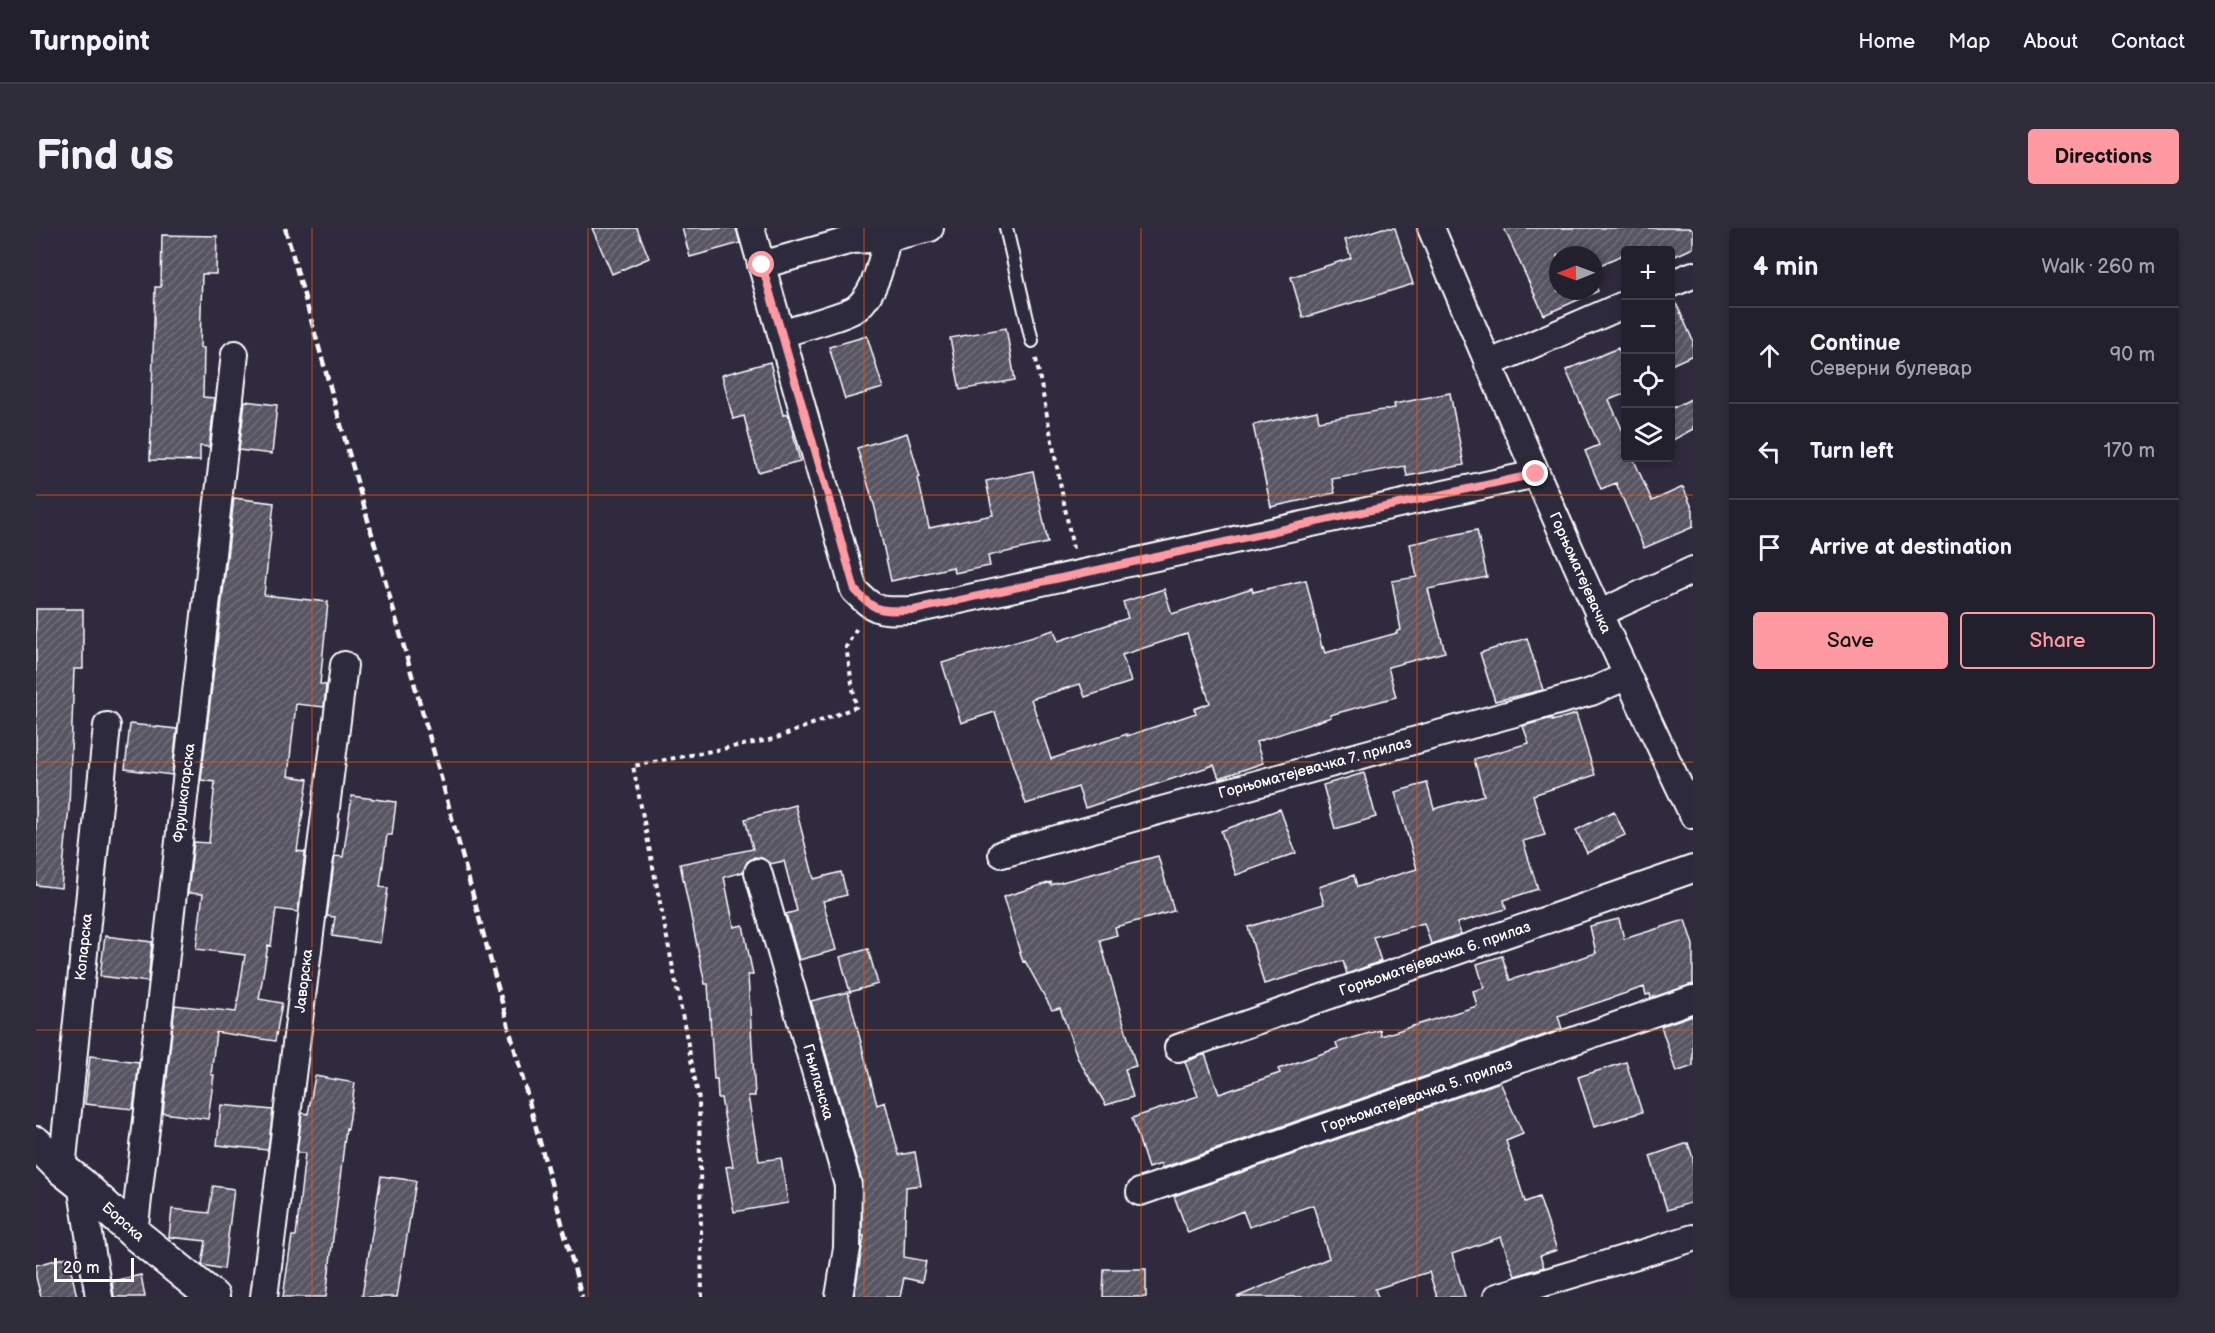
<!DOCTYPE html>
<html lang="en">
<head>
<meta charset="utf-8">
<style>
  :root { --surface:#23202e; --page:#2f2d3a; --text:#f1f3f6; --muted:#a3a3aa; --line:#403e4a; --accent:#ff9aa2 }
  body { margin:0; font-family:"Balsamiq Sans",sans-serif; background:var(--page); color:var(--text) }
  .controls { position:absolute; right:18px; top:18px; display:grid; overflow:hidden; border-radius:6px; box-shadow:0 3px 9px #0003 }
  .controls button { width:54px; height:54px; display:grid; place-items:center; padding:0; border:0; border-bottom:2px solid var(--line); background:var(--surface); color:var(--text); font:30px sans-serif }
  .compass { position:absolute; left:1513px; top:18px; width:54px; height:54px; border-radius:50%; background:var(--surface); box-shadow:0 3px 9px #0003; rotate:269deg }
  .scale { position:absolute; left:18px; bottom:15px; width:80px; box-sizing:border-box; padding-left:6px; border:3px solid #fff; border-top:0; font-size:16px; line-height:21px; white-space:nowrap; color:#fff; -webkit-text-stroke:4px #2f2a3d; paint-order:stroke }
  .stop { position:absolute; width:18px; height:18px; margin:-14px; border:4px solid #ff9aa2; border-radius:50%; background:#fff }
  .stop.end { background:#ff9aa2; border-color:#fff; box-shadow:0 2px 6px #0008 }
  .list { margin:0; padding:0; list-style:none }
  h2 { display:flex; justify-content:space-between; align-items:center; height:78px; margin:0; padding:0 24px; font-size:26px }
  h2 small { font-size:20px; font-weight:400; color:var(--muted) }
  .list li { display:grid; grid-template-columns:39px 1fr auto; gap:18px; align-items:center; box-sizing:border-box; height:96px; padding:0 24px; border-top:2px solid var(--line) }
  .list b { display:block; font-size:22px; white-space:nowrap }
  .list p { margin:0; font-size:20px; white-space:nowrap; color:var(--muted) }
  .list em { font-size:20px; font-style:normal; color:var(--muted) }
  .actions { display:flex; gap:12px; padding:18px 24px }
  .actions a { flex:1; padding:14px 0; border:2px solid var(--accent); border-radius:6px; text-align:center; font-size:21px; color:var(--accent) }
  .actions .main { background:var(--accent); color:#111 }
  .icon { flex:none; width:33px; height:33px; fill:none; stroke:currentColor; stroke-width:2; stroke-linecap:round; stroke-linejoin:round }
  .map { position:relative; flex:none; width:1657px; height:1069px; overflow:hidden; border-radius:6px }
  header { display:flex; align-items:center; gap:36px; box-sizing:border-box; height:84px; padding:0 30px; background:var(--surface); border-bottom:2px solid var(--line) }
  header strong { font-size:28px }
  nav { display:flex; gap:33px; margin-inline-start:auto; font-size:21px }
  .intro { display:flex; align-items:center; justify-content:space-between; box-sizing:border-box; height:144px; padding:0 36px }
  h1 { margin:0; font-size:42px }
  .button { padding:15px 27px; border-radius:6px; background:var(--accent); color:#111; font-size:21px; font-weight:700 }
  main { display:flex; gap:36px; padding:0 36px }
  aside { flex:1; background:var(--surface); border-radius:6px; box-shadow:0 3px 9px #0003 }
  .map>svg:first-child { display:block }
  .building { fill:url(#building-hatch); stroke:#fff; stroke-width:1.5; fill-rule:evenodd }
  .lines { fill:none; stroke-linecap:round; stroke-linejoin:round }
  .service-casing { stroke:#fff; stroke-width:16 }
  .minor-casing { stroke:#fff; stroke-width:30 }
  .tertiary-casing { stroke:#fff; stroke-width:36 }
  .path { stroke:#fff; stroke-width:4; stroke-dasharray:4.5 4.5; stroke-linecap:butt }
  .service { stroke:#2f2a3d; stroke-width:12 }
  .minor { stroke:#2f2a3d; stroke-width:26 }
  .tertiary { stroke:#2f2a3d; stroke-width:32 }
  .rail { stroke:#fff; stroke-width:4.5; stroke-dasharray:9 4.5; stroke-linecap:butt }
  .route { stroke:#ff9aa2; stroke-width:8 }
  .grid { fill:none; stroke:#e8590c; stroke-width:1.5; stroke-opacity:0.55 }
  .labels { text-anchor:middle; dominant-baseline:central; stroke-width:5; stroke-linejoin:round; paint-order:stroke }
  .street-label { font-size:15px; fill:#fff; stroke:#2f2a3d }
</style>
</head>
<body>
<header>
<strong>Turnpoint</strong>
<nav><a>Home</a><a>Map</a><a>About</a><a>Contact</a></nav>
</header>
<div class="intro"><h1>Find us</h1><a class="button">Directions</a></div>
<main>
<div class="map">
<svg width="1657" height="1069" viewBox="0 0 1657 1069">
  <defs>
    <pattern id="building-hatch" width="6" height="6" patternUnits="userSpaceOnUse" patternTransform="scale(1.5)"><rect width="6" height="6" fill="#595564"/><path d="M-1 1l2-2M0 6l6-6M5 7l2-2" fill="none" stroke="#726e7b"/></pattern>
  </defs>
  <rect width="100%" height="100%" fill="#2f2a3d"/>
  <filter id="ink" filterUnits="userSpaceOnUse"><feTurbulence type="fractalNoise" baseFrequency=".0167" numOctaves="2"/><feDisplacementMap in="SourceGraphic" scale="12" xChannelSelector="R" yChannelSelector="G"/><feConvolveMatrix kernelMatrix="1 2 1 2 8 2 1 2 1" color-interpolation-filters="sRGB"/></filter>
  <g filter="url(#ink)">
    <path class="building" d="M 556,0 L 601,0 L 613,30 L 576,46 Z
      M 646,0 L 700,0 L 704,15 L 654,29 Z
      M 1347,0 L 1359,0 L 1377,56 L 1267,90 L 1255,49 L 1315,30 L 1309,12 Z
      M 1468,0 L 1657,0 L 1657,20 L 1635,30 L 1635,22 L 1590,22 L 1590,25 L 1558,40 L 1558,27 L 1522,27 L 1522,63 L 1558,63 L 1558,54 L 1562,63 L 1508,87 Z
      M 126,7 L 181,8 L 180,46 L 166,46 L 164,120 L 168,120 L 167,169 L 179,170 L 173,219 L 164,218 L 164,233 L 114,232 L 119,59 L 125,59 Z
      M 1638,70 L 1657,113 L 1657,127 L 1635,137 L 1635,71 Z
      M 970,100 L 979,152 L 924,162 L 914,110 Z
      M 831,108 L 847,160 L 809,171 L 793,119 Z
      M 1582,120 L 1590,138 L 1590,165 L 1573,172 L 1590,210 L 1590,230 L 1597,230 L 1616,273 L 1647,259 L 1657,282 L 1657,299 L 1608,320 L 1580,255 L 1565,261 L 1549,223 L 1563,217 L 1530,142 Z
      M 734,134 L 747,187 L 752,186 L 764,233 L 722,244 L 708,188 L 697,191 L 686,147 Z
      M 1414,165 L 1428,237 L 1371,248 L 1369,238 L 1296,251 L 1299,265 L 1235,279 L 1217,197 L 1281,183 L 1283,193 L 1359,180 L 1358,176 Z
      M 1657,170 L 1657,201 L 1635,213 L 1635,181 Z
      M 209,173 L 241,177 L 236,226 L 203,222 Z
      M 871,205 L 884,249 L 882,250 L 893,300 L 957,287 L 950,253 L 997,243 L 1012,315 L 952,328 L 954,338 L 918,345 L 917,339 L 855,353 L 839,280 L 821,220 Z
      M 198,270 L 238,275 L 228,367 L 292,374 L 284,456 L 290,457 L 288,479 L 260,476 L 252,548 L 272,551 L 261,623 L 269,624 L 262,684 L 240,681 L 235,718 L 232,717 L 223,771 L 246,775 L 239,813 L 180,804 L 175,847 L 178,847 L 172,891 L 127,885 L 139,777 L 200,784 L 209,727 L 160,721 L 167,666 L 152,665 L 158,614 L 173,615 L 179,554 L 165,552 Z
      M 1441,302 L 1451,349 L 1392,361 L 1409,424 L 1352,439 L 1360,469 L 1294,487 L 1295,489 L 1220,514 L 1227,535 L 1183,550 L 1178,537 L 1049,580 L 1042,559 L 990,576 L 959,484 L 925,495 L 906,435 L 1018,402 L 1022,413 L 1092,390 L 1087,374 L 1128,361 L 1136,386 L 1216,360 L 1217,364 L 1270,352 L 1286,420 L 1287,419 L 1289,425 L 1361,405 L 1361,403 L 1365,402 L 1356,353 L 1381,349 L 1374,316 ZM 1151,406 L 1174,475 L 1158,481 L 1160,485 L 1091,508 L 1091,506 L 1015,531 L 995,471 L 1044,456 L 1049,469 L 1095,454 L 1086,427 Z
      M 0,381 L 47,381 L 47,441 L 38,441 L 33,579 L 25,660 L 0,657 Z
      M 1491,410 L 1507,462 L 1459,473 L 1444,425 Z
      M 1540,486 L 1559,547 L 1497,567 L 1509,607 L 1487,613 L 1502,661 L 1468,672 L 1470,681 L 1421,695 L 1425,706 L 1395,716 L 1388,695 L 1337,709 L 1345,733 L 1311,746 L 1307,733 L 1228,756 L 1212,699 L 1288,676 L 1283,659 L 1318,647 L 1321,659 L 1381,641 L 1359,564 L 1391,555 L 1398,581 L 1448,567 L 1438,531 L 1493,515 L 1487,498 L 1516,490 L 1516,493 Z
      M 94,496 L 141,501 L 136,547 L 89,541 Z
      M 1328,545 L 1340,589 L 1299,601 L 1287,557 Z
      M 316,568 L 360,574 L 356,607 L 351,607 L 344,659 L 352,660 L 344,715 L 296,708 L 299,689 L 291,688 L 299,628 L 307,629 Z
      M 759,577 L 778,651 L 805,644 L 811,667 L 787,673 L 800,722 L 763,732 L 750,686 L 761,683 L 748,633 L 734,636 L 726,630 L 718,629 L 711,634 L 707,644 L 688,649 L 698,699 L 707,697 L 717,747 L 712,747 L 719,868 L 712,868 L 723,933 L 745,930 L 752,975 L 698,984 L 690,939 L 697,938 L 685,870 L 682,870 L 681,851 L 678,851 L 672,756 L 669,756 L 644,636 L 717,621 L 709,591 Z
      M 1244,581 L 1260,625 L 1200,647 L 1185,603 Z
      M 1578,583 L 1589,607 L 1551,625 L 1540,602 Z
      M 1122,628 L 1138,683 L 1079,699 L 1081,707 L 1064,712 L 1100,838 L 1089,841 L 1097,869 L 1070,877 L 1042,831 L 1024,780 L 1016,782 L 989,733 L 987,734 L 967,669 L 1015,654 L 1015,657 Z
      M 1583,691 L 1588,711 L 1649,692 L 1657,717 L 1657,756 L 1615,770 L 1614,766 L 1610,767 L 1608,759 L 1522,788 L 1526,801 L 1126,940 L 1125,936 L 1112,940 L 1096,890 L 1162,868 L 1149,834 L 1169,826 L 1183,866 L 1244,845 L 1242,841 L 1302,820 L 1300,815 L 1344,802 L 1345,808 L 1441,778 L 1437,763 L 1448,760 L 1441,736 L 1466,728 L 1474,752 L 1527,736 L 1560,725 L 1554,698 Z
      M 69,708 L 116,714 L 112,754 L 64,748 Z
      M 832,721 L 842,756 L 814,764 L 804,729 Z
      M 812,764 L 841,877 L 849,874 L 863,927 L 879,924 L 885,957 L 870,959 L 868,1029 L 890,1033 L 886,1054 L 868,1050 L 864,1069 L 818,1069 L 828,1008 L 826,1008 L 826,953 L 775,773 Z
      M 1657,787 L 1657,838 L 1640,844 L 1625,798 Z
      M 54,828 L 103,834 L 97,881 L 49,876 Z
      M 1590,834 L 1606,884 L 1558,899 L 1542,849 Z
      M 279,848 L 319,855 L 312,901 L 310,900 L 290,1069 L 247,1069 L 256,1008 L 260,1008 L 269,925 L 261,925 L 266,885 L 272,886 Z
      M 1464,854 L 1487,906 L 1470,913 L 1489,974 L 1503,969 L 1521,1022 L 1504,1028 L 1508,1039 L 1479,1048 L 1465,1009 L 1416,1026 L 1429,1069 L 1401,1069 L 1393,1044 L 1339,1061 L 1342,1069 L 1201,1069 L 1293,1030 L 1277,977 L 1213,999 L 1207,983 L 1152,1005 L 1138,968 Z
      M 185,877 L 237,882 L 232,922 L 181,917 Z
      M 1652,915 L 1657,930 L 1657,974 L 1631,982 L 1614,928 Z
      M 345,948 L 380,953 L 361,1069 L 326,1069 Z
      M 177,958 L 198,961 L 188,1041 L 166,1037 L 170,1013 L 133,1009 L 136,981 L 173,985 Z
      M 32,1029 L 41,1069 L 5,1069 L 0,1049 L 0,1037 Z
      M 1068,1041 L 1110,1041 L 1110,1069 L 1067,1069 Z
      M 105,1047 L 109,1069 L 78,1069 L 76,1053 Z"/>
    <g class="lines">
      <g class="service-casing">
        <path id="service" d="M 970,0 L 996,113"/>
      </g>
      <g class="minor-casing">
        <path id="minor" d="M 715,0 L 818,362 C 842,387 846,382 878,382 L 1500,246
          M 1395,0 C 1478,198 1564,394 1657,587
          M 725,37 L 816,12 L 851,10 L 894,0
          M 1634,56 L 1657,47
          M 745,106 C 760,101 813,87 822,79 C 840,63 846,33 851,10
          M 1452,136 L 1590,76
          M 1562,386 L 1657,342
          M 966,626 L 1555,464 L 1591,448
          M 722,644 L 812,957 L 811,1020 L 803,1069
          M 1142,820 L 1657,641
          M 26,941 L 71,498
          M 45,956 L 63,1069
          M 1104,964 L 1657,771
          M 98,1005 L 199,126
          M 228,1069 L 308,437
          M 1461,1069 L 1657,1010"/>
      </g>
      <g class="tertiary-casing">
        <path id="tertiary" d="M 0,915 L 26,941 L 45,956 L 98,1005 L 177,1069"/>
      </g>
      <path class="path" d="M 1000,131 L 1037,321
        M 666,1069 L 663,872 L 597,538 L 738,511 L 820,479 L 810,419 L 822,398"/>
      <use href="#service" class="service"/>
      <use href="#minor" class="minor"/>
      <use href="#tertiary" class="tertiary"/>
      <path class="rail" d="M 249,0 L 404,546 L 546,1069"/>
    </g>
  </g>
  <g class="lines" filter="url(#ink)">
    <path class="route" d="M 726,37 L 819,362 C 842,387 846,382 878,382 L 1500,246"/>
  </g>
  <path class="grid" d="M 276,0 L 276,1069M 552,0 L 552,1069M 828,0 L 828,1069M 1105,0 L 1105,1069M 1381,0 L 1381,1069M 0,267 L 1657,267M 0,534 L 1657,534M 0,802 L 1657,802"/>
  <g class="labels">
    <g class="street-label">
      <text transform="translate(1544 345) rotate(66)">Горњоматејевачка</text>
      <text transform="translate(1279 540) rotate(-15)">Горњоматејевачка 7. прилаз</text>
      <text transform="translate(148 565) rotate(-83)">Фрушкогорска</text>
      <text transform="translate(48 719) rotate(-84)">Копарска</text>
      <text transform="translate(1399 731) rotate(-19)">Горњоматејевачка 6. прилаз</text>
      <text transform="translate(268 753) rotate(-83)">Јаворска</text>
      <text transform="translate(782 854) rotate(74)">Гњиланска</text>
      <text transform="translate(1381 868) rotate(-19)">Горњоматејевачка 5. прилаз</text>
      <text transform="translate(87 994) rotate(42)">Борска</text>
    </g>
  </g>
</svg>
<div class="controls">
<button>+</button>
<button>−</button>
<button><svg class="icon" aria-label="locate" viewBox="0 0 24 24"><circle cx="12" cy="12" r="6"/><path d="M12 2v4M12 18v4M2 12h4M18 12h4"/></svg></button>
<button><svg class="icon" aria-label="layers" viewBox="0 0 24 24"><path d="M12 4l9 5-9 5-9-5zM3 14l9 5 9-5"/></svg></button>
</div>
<svg class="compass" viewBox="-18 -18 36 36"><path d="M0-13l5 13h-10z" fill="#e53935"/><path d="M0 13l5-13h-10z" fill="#a3a3aa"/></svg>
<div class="scale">20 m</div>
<div class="stop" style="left:726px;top:37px"></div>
<div class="stop end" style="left:1500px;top:246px"></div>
</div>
<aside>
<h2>4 min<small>Walk · 260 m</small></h2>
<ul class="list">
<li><svg class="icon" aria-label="ahead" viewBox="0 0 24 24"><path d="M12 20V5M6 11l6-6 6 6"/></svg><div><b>Continue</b><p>Северни булевар</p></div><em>90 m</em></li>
<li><svg class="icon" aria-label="left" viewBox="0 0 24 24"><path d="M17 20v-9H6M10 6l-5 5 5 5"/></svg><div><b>Turn left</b></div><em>170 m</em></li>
<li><svg class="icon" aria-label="arrive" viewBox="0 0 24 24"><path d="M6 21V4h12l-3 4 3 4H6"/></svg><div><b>Arrive at destination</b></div></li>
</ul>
<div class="actions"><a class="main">Save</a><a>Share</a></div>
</aside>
</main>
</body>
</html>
